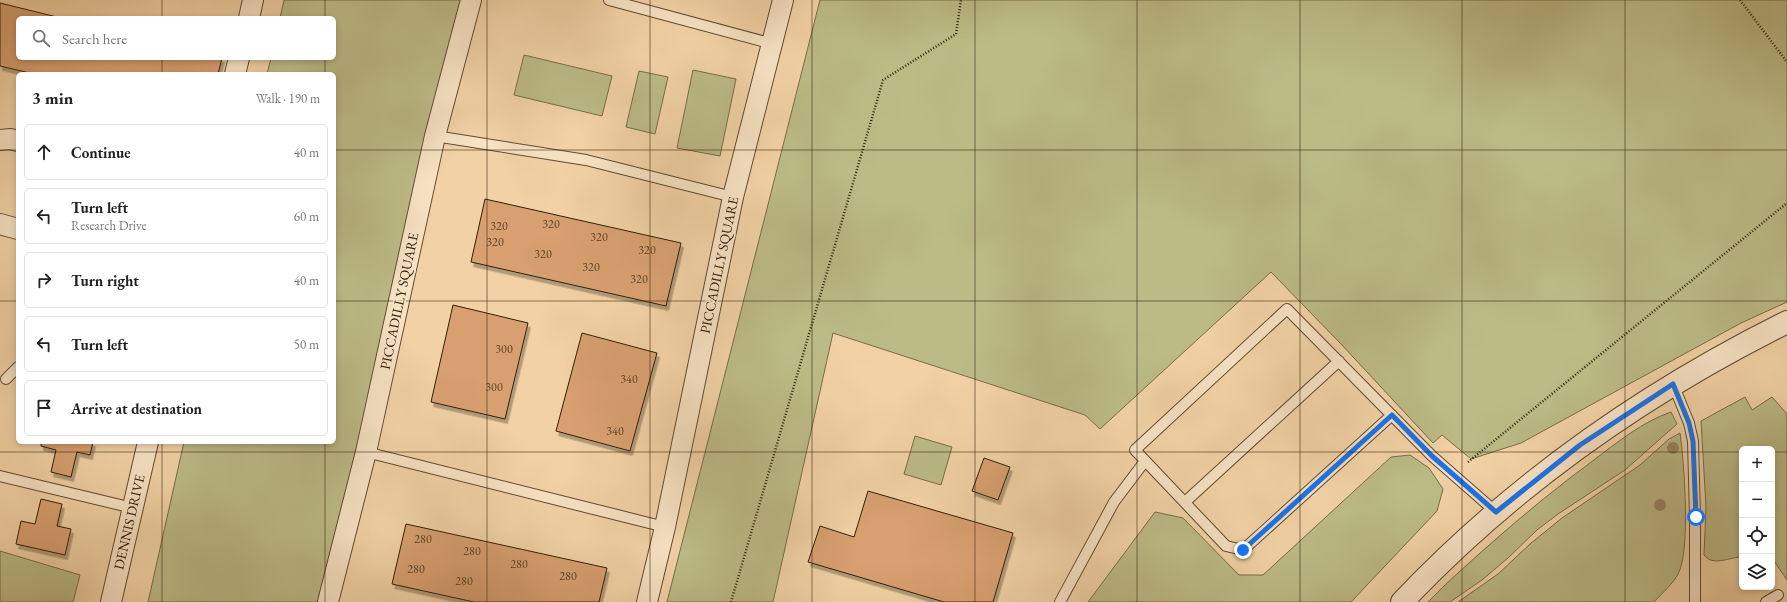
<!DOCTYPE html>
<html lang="en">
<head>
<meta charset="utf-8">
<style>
  :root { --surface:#fff; --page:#f2f2f2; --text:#202124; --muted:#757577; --line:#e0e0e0 }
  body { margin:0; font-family:"EB Garamond",serif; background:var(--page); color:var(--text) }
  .controls { position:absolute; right:12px; bottom:12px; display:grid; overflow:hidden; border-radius:6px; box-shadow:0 2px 6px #0003 }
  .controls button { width:36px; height:36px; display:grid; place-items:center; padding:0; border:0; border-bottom:1px solid var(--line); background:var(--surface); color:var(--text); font:20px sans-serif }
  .stop { position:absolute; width:12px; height:12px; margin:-9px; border:3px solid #1a73e8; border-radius:50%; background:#fff }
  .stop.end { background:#1a73e8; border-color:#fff; box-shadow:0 1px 4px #0008 }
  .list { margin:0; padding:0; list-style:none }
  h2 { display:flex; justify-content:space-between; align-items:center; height:52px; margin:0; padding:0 16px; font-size:17px }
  h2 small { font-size:13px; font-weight:400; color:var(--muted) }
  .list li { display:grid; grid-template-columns:26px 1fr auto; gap:12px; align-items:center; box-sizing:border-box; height:56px; margin:0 8px 8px; padding:0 8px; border:1px solid var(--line); border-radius:6px }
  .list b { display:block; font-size:15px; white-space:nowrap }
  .list p { margin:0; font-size:13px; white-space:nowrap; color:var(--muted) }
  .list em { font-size:13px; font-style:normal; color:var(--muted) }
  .icon { flex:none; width:22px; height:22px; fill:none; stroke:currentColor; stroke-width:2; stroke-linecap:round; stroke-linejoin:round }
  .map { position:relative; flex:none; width:1787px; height:602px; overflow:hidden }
  .search { position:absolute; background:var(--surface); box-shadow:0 2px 6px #0003; left:16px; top:16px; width:320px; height:44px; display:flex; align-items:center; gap:10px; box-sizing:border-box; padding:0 14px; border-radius:6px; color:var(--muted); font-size:15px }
  .panel { position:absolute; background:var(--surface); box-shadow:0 2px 6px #0003; left:16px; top:72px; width:320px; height:372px; border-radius:6px }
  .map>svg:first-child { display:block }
  .green { fill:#bcbb86; stroke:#766d48 }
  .building { fill:#d8a071; stroke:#301f0a; filter:url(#shadow) }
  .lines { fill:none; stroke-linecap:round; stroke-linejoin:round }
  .service-casing { stroke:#604c31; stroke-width:12 }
  .minor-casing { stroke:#604c31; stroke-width:22 }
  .tertiary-casing { stroke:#604c31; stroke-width:24 }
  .path { stroke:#301f0a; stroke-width:2.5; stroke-dasharray:1 2; stroke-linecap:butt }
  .service { stroke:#f7e2c4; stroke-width:10 }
  .minor { stroke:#f7e2c4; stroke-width:20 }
  .tertiary { stroke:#f7e2c4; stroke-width:22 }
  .tree { fill:#9b8561 }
  .route { stroke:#1a73e8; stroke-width:5 }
  .grid { fill:none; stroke:#301f0a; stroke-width:1; stroke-opacity:0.55 }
  .labels { text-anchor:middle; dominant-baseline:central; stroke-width:3.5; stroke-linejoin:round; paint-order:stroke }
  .number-label { font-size:12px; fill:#5a3f24 }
  .street-label { font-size:14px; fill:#301f0a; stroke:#f7e2c4 }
</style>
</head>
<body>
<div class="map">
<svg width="1787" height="602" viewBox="0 0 1787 602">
  <defs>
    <filter id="shadow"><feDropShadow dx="2.5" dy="4.5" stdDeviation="0" flood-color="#0004"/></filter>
  </defs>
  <rect width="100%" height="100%" fill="#f2d2a5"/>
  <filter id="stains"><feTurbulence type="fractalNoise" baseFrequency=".005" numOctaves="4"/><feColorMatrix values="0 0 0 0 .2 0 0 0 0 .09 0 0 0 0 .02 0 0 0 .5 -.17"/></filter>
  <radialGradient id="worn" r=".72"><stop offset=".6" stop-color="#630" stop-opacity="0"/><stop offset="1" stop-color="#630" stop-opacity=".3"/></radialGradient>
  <path class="green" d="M 284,0 L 474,0 L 321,602 L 148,602 L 184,442 L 334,442 L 334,74 L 267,74 L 271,58 L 334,58 L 334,18 L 280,18 Z
    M 820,0 L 1787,0 L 1787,302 L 1741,323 L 1521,443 L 1471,459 L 1442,435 L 1433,443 L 1341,344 L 1271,272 L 1100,429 L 1085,415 L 833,333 L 773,602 L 667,602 Z
    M 524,55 L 612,76 L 602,116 L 514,95 Z
    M 693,70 L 736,79 L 720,156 L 677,148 Z
    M 639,71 L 668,77 L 655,134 L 626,127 Z
    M 1745,397 L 1752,410 L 1772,397 L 1787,414 L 1787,580 L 1772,558 L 1772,449 L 1742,449 L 1742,557 C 1729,557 1713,567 1704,555 L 1706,507 L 1701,421 Z
    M 1671,412 L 1677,424 L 1625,470 L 1558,514 L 1537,530 L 1508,558 L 1482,580 L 1450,602 L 1428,602 C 1447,582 1468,564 1488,546 C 1522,516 1557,487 1594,460 C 1616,443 1644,421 1671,412 Z
    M 1680,433 C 1684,461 1691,551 1678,574 C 1673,584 1662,593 1654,602 L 1458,602 L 1498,574 L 1530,544 L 1562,518 L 1640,465 L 1669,439 Z
    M 915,436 L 952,447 L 941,485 L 904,474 Z
    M 1410,455 L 1429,468 L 1443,489 L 1437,511 L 1351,602 L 1088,602 L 1155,512 L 1183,518 L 1239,575 L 1263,575 L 1391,457 Z
    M 0,551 L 80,575 L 73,602 L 0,602 Z"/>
  <path class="building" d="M 0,3 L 61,18 L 18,18 L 18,58 L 222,58 L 218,74 L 34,74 L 0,66 Z
    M 485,199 L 681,243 L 666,306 L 471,262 Z
    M 453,305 L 528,323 L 505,419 L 431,402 Z
    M 582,333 L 657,353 L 630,451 L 556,431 Z
    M 41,442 L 93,442 L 90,455 L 77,452 L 71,477 L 51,472 L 56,450 L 41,446 Z
    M 984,458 L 1010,467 L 998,500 L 972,491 Z
    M 868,491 L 1013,533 L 993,602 L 944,602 L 808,562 L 820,526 L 854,537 Z
    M 41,499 L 62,504 L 57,526 L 71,529 L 65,555 L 16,544 L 21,521 L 35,524 Z
    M 406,524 L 607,568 L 599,602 L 474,602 L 392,584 Z"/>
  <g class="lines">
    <g class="service-casing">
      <path id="service" d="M 609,0 L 773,44
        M 435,136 L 586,160 L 733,197
        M 6,379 L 18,367
        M 1673,384 L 1689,423 L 1693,441 L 1695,517 L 1695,602
        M 1392,415 L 1243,550 L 1226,546 L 1135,450 L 1287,309 L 1432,456 L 1496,512
        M 366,452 L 665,527
        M 0,476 L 133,508
        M 1185,502 L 1339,361
        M 1060,602 L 1114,502 L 1145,461
        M 1766,602 L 1778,595"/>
    </g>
    <g class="minor-casing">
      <path id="minor" d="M 249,18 L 253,0
        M 235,74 L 239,58
        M 0,140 L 10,139 L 18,141
        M 0,224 L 18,229
        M 111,602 L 148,442
        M 328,602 L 366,452 L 435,136 L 471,0
        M 647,602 L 665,527 L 733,197 L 783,0"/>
    </g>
    <g class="tertiary-casing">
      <path id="tertiary" d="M 1402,602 C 1512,486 1644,393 1787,322"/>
    </g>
    <path class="path" d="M 1740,0 L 1787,62
      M 1468,462 L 1787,203
      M 731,602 L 883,80 L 956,34 L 961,0"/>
    <use href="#service" class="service"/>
    <use href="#minor" class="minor"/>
    <use href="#tertiary" class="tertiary"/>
  </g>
  <g class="tree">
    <circle cx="1673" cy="448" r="6"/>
    <circle cx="1660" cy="505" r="6"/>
  </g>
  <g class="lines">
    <path class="route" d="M 1243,550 L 1392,415 L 1432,456 L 1496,512 L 1580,445 L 1673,384 L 1689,423 L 1693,441 L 1696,517"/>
  </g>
  <path class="grid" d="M 162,0 L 162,18M 325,0 L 325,18M 487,0 L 487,602M 650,0 L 650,602M 812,0 L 812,602M 975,0 L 975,602M 1137,0 L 1137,602M 1300,0 L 1300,602M 1462,0 L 1462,602M 1625,0 L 1625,602M 162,58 L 162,74M 325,58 L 325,74M 0,150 L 18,150M 334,150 L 1787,150M 0,301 L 18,301M 334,301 L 1787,301M 162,442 L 162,602M 325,442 L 325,602M 0,452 L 1742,452M 1772,452 L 1787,452"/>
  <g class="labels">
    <g class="number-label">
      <text x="551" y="224">320</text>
      <text x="499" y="226">320</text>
      <text x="599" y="237">320</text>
      <text x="495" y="242">320</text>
      <text x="647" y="250">320</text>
      <text x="543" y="254">320</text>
      <text x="591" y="267">320</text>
      <text x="639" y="279">320</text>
      <text x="504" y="349">300</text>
      <text x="629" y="379">340</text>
      <text x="494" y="387">300</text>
      <text x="615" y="431">340</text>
      <text x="423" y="539">280</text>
      <text x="472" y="551">280</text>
      <text x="519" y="564">280</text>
      <text x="416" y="569">280</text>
      <text x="568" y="576">280</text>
      <text x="464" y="581">280</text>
    </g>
    <g class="street-label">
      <text transform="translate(719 265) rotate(-78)">PICCADILLY SQUARE</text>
      <text transform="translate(399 301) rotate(-78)">PICCADILLY SQUARE</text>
      <text transform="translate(129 522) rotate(-77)">DENNIS DRIVE</text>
    </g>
  </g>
  <rect width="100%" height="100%" filter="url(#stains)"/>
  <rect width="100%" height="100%" fill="url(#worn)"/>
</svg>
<div class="controls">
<button>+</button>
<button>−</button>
<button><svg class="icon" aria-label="locate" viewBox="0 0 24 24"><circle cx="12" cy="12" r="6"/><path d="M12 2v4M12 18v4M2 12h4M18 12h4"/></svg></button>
<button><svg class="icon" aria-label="layers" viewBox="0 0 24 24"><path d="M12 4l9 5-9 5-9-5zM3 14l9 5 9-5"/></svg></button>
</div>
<div class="stop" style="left:1696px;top:517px"></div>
<div class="stop end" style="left:1243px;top:550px"></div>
<div class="search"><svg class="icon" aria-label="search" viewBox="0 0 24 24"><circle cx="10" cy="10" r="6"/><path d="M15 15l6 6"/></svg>Search here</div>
<section class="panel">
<h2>3 min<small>Walk · 190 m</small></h2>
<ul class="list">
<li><svg class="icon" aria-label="ahead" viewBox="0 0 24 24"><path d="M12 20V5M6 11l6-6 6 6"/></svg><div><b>Continue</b></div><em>40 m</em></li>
<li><svg class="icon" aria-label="left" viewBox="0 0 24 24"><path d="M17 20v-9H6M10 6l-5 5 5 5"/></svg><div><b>Turn left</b><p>Research Drive</p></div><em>60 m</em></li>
<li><svg class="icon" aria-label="right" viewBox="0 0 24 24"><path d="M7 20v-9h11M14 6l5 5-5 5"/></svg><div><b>Turn right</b></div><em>40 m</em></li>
<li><svg class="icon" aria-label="left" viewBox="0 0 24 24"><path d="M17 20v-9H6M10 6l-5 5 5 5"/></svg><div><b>Turn left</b></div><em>50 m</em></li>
<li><svg class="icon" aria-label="arrive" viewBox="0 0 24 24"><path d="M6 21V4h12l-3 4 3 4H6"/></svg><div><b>Arrive at destination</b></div></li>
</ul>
</section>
</div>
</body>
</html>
